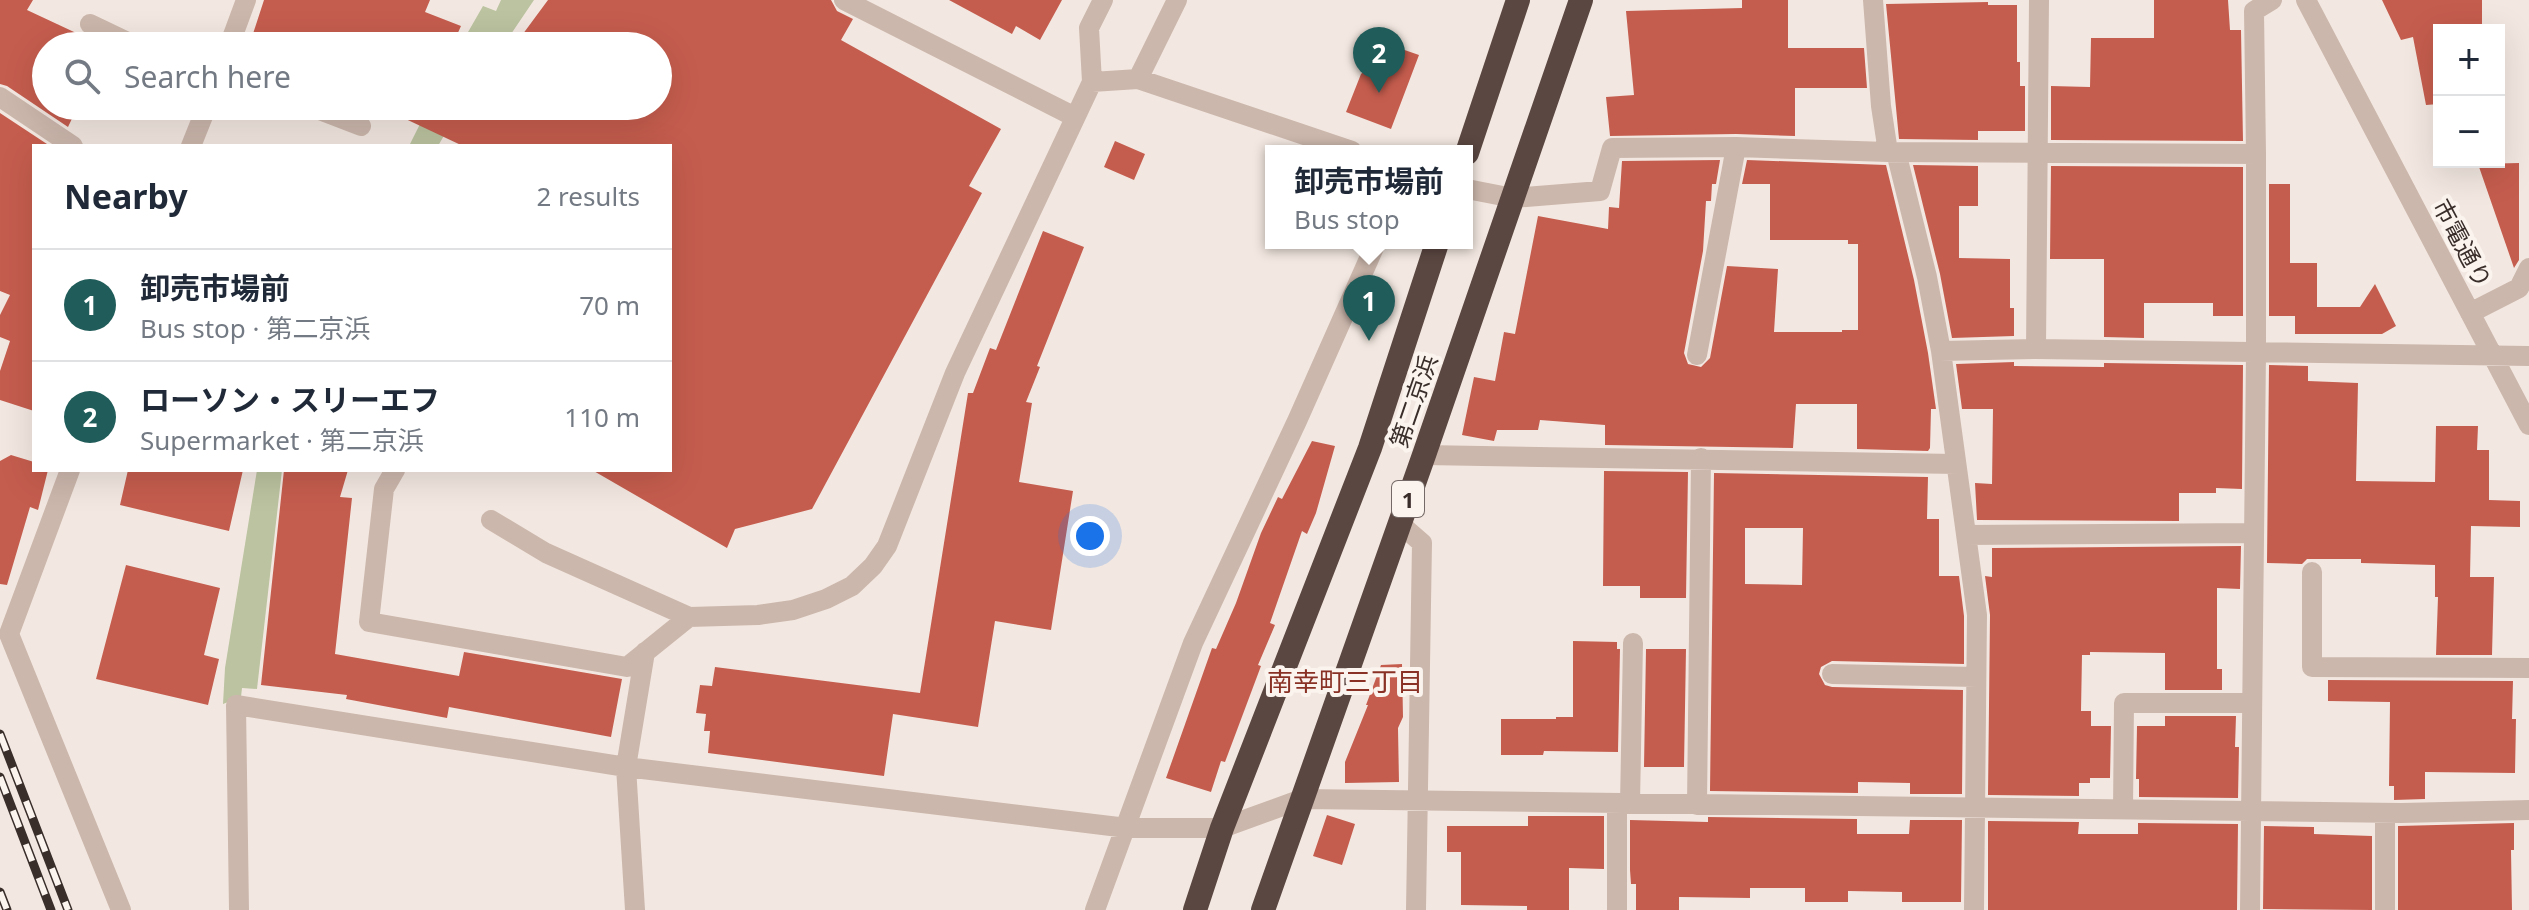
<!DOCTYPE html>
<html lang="en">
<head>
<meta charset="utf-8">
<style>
  :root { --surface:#fff; --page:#f6f6f7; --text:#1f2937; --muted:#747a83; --line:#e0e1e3; --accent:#205c59 }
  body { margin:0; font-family:"Noto Sans","Noto Sans JP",sans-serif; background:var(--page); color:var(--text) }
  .controls { position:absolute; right:24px; top:24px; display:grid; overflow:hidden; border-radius:0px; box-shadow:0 8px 32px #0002 }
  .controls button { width:72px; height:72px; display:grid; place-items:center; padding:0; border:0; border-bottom:2px solid var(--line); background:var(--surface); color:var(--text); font:40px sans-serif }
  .you { position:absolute; left:1090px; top:536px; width:28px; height:28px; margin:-20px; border:6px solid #fff; border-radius:50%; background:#1a73e8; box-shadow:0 0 0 12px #1a73e833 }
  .badge { display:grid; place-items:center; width:52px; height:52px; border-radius:50%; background:var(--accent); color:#fff; font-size:26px; font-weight:700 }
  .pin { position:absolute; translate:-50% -66px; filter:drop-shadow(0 2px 4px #0008) }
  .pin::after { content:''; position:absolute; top:42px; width:28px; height:24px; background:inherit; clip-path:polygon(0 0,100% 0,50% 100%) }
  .popup { position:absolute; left:1265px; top:145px; width:208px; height:104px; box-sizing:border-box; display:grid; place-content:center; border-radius:0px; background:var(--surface); filter:drop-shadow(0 2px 6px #0005); font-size:26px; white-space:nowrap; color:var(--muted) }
  .popup b { font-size:30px; color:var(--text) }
  .popup::after { content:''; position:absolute; left:50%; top:100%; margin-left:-16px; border:16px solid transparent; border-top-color:var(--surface) }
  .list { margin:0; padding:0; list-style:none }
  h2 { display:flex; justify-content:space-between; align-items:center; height:104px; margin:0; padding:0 32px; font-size:34px }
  h2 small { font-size:26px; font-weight:400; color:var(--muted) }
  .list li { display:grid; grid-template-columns:52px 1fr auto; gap:24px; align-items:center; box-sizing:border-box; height:112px; padding:0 32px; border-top:2px solid var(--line) }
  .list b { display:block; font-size:30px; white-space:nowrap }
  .list p { margin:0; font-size:26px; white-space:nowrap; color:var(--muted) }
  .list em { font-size:26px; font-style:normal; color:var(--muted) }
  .icon { flex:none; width:44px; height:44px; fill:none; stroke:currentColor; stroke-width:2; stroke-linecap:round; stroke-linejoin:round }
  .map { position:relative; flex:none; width:2529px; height:910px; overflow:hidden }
  .search { position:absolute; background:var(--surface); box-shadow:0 8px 32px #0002; left:32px; top:32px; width:640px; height:88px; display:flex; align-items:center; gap:20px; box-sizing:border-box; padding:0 28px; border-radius:44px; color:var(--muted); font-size:30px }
  .panel { position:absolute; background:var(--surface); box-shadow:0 8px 32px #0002; left:32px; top:144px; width:640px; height:328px; border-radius:0px }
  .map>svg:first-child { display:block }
  .green { fill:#bbc3a0 }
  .building { fill:#c55d4e; fill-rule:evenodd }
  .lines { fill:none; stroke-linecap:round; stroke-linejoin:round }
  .minor { stroke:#ccb7ac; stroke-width:20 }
  .highway { stroke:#5b4742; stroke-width:24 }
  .rail-casing { stroke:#3a2e2b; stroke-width:9 }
  .rail { stroke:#faf3ee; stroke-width:6; stroke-dasharray:18; stroke-linecap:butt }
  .labels { text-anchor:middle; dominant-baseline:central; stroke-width:8; stroke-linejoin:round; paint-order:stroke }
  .shield { fill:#faf3ee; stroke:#746966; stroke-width:2 }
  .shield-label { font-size:22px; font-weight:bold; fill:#3a2e2b }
  .street-label { font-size:24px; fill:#3a2e2b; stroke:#faf3ee }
  .neighbourhood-label { font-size:26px; fill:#893125; stroke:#faf3ee }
</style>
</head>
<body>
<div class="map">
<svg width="2529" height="910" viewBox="0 0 2529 910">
  <rect width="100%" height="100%" fill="#f3e8e1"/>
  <path class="green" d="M 501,0 L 534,0 L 503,46 L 460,46 L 483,6 L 496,11 Z
    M 429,106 L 461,106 L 438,146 L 409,146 Z
    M 257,470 L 282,470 L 257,689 L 242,688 L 241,697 L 223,704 L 225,668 Z"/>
  <path class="building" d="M 0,0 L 33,0 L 27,10 L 104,46 L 46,46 L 46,106 L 78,106 L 68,127 L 7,86 L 0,84 Z
    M 264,0 L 430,0 L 425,12 L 461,26 L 452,46 L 249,46 Z
    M 548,0 L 831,0 L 837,11 L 853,19 L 841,40 L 1001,129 L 969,186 L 982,193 L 812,509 L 735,529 L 727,548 L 592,470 L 670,470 L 670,146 L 463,146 L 378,106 L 658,106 L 658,46 L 514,46 Z
    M 949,0 L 1062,0 L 1040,40 L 1016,26 L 1012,34 Z
    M 1742,0 L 1788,0 L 1788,48 L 1864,48 L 1867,88 L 1795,88 L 1795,136 L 1736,134 L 1610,136 L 1606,97 L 1634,95 L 1626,11 L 1742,8 Z
    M 2154,0 L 2228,0 L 2230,30 L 2241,30 L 2243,141 L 2051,140 L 2051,86 L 2090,87 L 2091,38 L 2154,38 Z
    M 2382,0 L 2482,0 L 2482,25 L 2439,24 L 2439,104 L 2426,105 L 2413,37 L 2401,40 Z
    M 1988,2 L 1988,5 L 2017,5 L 2017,62 L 2020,62 L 2020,86 L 2025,86 L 2025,131 L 1978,131 L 1978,140 L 1899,139 L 1886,4 Z
    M 1393,46 L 1419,55 L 1391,129 L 1346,112 L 1361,74 Z
    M 0,113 L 50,146 L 34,146 L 34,411 L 0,400 L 0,371 L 10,341 L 0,337 L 0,315 L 10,295 L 0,291 Z
    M 1115,141 L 1145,154 L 1134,180 L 1104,167 Z
    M 1720,160 L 1716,184 L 1712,184 L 1711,201 L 1706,201 L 1703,251 L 1684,353 L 1688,364 L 1701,367 L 1710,358 L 1727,266 L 1778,269 L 1774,332 L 1842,332 L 1842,330 L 1858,330 L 1858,244 L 1848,244 L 1848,240 L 1770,240 L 1770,184 L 1742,184 L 1747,160 L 1886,165 L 1914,280 L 1928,353 L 1936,409 L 1931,409 L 1930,448 L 1928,451 L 1857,449 L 1857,404 L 1796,404 L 1793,448 L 1605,445 L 1605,425 L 1540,420 L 1538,430 L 1497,430 L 1494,441 L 1462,435 L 1474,377 L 1495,381 L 1504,332 L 1515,334 L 1538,216 L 1608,229 L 1609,207 L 1619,208 L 1622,161 Z
    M 2519,163 L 2519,260 L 2514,268 L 2478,164 Z
    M 1913,165 L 1978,166 L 1978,206 L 1959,206 L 1959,258 L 2010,259 L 2010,308 L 2014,308 L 2014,336 L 1952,338 L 1940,274 Z
    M 2051,166 L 2243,167 L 2243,316 L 2213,316 L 2213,303 L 2144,303 L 2144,338 L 2104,337 L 2104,259 L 2050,259 Z
    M 2269,184 L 2290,184 L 2290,263 L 2317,263 L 2317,307 L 2360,307 L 2375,284 L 2396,326 L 2382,334 L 2295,334 L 2295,316 L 2269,316 Z
    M 1043,231 L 1084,247 L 1037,366 L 1040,367 L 1026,402 L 1032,403 L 1019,482 L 1073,491 L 1051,630 L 995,621 L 978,727 L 893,714 L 884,776 L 708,753 L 710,731 L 704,731 L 706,714 L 696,713 L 700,685 L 712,686 L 715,667 L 920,693 L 968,393 L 973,393 L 990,348 L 996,350 Z
    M 2014,362 L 2014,366 L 2104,367 L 2104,363 L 2243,365 L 2242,489 L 2216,488 L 2216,493 L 2179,493 L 2179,521 L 1977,520 L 1975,483 L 1992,484 L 1993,409 L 1962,409 L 1956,364 Z
    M 2269,365 L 2308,366 L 2308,381 L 2358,383 L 2356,481 L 2435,482 L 2436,426 L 2478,426 L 2477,450 L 2489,450 L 2489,500 L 2520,501 L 2520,527 L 2471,526 L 2470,577 L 2494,577 L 2492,655 L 2436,655 L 2438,597 L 2435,597 L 2435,565 L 2361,563 L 2361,559 L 2307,559 L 2302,564 L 2267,563 Z
    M 1312,441 L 1335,446 L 1316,513 L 1307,534 L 1302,531 L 1270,623 L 1275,625 L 1258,665 L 1261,666 L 1225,762 L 1221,761 L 1211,792 L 1166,778 L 1212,648 L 1216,649 L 1236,603 L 1261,533 L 1278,497 L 1282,499 Z
    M 11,455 L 34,462 L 34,470 L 48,470 L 38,510 L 30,507 L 7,585 L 0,584 L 0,461 Z
    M 128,470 L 243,470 L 229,531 L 120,505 Z
    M 284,470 L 348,470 L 340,497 L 352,498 L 335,654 L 459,676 L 464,652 L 622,679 L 611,737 L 449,707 L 447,718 L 346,699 L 347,695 L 261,685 Z
    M 1604,471 L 1688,472 L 1686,598 L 1640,598 L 1640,586 L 1603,586 Z
    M 1714,473 L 1928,477 L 1927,519 L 1939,519 L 1939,576 L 1959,576 L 1964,616 L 1964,664 L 1832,661 L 1821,667 L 1819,674 L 1825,685 L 1832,687 L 1963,690 L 1962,794 L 1910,794 L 1910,783 L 1858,782 L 1858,793 L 1710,791 ZM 1745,528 L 1803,528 L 1802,585 L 1745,584 Z
    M 2241,546 L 2240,589 L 2217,588 L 2217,669 L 2222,669 L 2222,690 L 2165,690 L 2165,653 L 2090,652 L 2090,655 L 2082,655 L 2081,711 L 2091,711 L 2091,726 L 2111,726 L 2110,778 L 2090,778 L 2090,783 L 2079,783 L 2079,796 L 1988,795 L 1990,615 L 1985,576 L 1992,577 L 1992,548 Z
    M 126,565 L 220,588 L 204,655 L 219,659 L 208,705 L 96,679 Z
    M 1573,641 L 1617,642 L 1617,649 L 1620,649 L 1618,752 L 1544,751 L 1543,755 L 1501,755 L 1501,719 L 1556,719 L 1556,717 L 1573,717 Z
    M 1646,649 L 1686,649 L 1684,767 L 1644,767 Z
    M 1402,664 L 1403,717 L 1398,728 L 1399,782 L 1345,783 L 1345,762 L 1368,705 L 1366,705 L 1381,665 Z
    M 2328,680 L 2513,681 L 2512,719 L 2516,719 L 2515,773 L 2425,772 L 2425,799 L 2394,800 L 2394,786 L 2389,786 L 2390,702 L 2328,701 Z
    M 2165,716 L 2236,716 L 2235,747 L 2239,747 L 2238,798 L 2139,797 L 2139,779 L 2136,779 L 2137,726 L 2165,726 Z
    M 1327,815 L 1355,824 L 1342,865 L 1313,856 Z
    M 1528,816 L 1604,816 L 1604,869 L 1569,868 L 1569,910 L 1527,910 L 1527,906 L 1461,905 L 1461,852 L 1447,852 L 1447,826 L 1528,826 Z
    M 1708,817 L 1857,819 L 1857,834 L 1909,834 L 1910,820 L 1962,820 L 1961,902 L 1902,902 L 1902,892 L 1848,891 L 1848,902 L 1805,902 L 1805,888 L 1750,888 L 1750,898 L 1679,897 L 1679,910 L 1636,910 L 1636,884 L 1631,884 L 1630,870 L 1630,820 L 1708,822 Z
    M 1988,821 L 2079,822 L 2078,834 L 2138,834 L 2138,823 L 2238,824 L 2237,910 L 1988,910 Z
    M 2514,823 L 2514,850 L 2511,850 L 2512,910 L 2398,910 L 2398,826 Z
    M 2264,826 L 2314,827 L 2314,834 L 2372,836 L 2372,910 L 2263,909 Z"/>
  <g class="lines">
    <path class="minor" d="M 844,0 L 1075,117
      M 1873,0 L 1881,106 L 1888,152
      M 2306,0 L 2529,425
      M 90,24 L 136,46
      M 229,46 L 246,0
      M 1138,79 L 1177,0
      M 1092,82 L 1138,79 L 1352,151
      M 0,97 L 73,146
      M 309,106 L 361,126
      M 191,146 L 207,106
      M 1896,152 L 1927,277 L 1941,351 L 1977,615 L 1974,910
      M 1467,189 L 1513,198 L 1600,191 L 1612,148 L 1736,147 L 1888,152 L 2256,154 L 2254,11 L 2272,0
      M 2470,313 L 2519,288 L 2529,268
      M 2036,349 L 2039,0
      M 1941,351 L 2036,349 L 2529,356
      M 1697,355 L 1736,147
      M 1424,455 L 1956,464
      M 70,470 L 9,634 L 121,910
      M 395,470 L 384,489 L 369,622 L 627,667 L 689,617
      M 491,520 L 546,553 L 689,617 L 758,615 L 793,610 L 826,599 L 852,586 L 873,566 L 887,546 L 955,373 L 1092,82 L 1089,28 L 1103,0
      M 1399,523 L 1422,543 L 1416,910
      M 1966,535 L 2254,533
      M 2312,572 L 2312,667 L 2529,668
      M 1832,674 L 1976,677
      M 1617,804 L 1617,910
      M 1630,804 L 1633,643
      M 1697,805 L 1701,458
      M 2123,810 L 2124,703 L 2252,703
      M 239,910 L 236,705 L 626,767 L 1127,828 L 1222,828 L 1302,799 L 2250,811 L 2401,813 L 2529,810
      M 635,910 L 626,767 L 645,652
      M 1095,910 L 1193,643 L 1297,421 L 1376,243
      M 2250,910 L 2256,353 L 2256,154
      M 2385,910 L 2385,813"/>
    <path class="highway" d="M 1467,153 L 1518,0
      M 1195,910 L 1222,828 L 1370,448 L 1437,243
      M 1263,910 L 1424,455 L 1581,0"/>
    <g class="rail-casing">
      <path id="rail" d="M 0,734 L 68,910
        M 0,777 L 51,910
        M 0,892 L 7,910"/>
    </g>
    <use href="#rail" class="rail"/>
  </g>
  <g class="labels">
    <rect class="shield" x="1392" y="481" width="32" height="36" rx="6"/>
    <g class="shield-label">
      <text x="1408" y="499">1</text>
    </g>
    <g class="street-label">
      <text transform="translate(2463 243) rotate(62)">市電通り</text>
      <text transform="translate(1413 401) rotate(-71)">第二京浜</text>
    </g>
    <g class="neighbourhood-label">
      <text x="1345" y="681">南幸町三丁目</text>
    </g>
  </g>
</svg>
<div class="controls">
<button>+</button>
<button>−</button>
</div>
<div class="you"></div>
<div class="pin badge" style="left:1369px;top:341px">1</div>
<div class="popup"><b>卸売市場前</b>Bus stop</div>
<div class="pin badge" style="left:1379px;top:93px">2</div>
<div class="search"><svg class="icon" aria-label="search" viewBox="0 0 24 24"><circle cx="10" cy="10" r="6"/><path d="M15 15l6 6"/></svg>Search here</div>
<section class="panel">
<h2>Nearby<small>2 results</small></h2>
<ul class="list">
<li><span class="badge">1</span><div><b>卸売市場前</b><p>Bus stop · 第二京浜</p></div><em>70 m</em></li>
<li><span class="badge">2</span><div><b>ローソン・スリーエフ</b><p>Supermarket · 第二京浜</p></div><em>110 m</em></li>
</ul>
</section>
</div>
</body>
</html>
